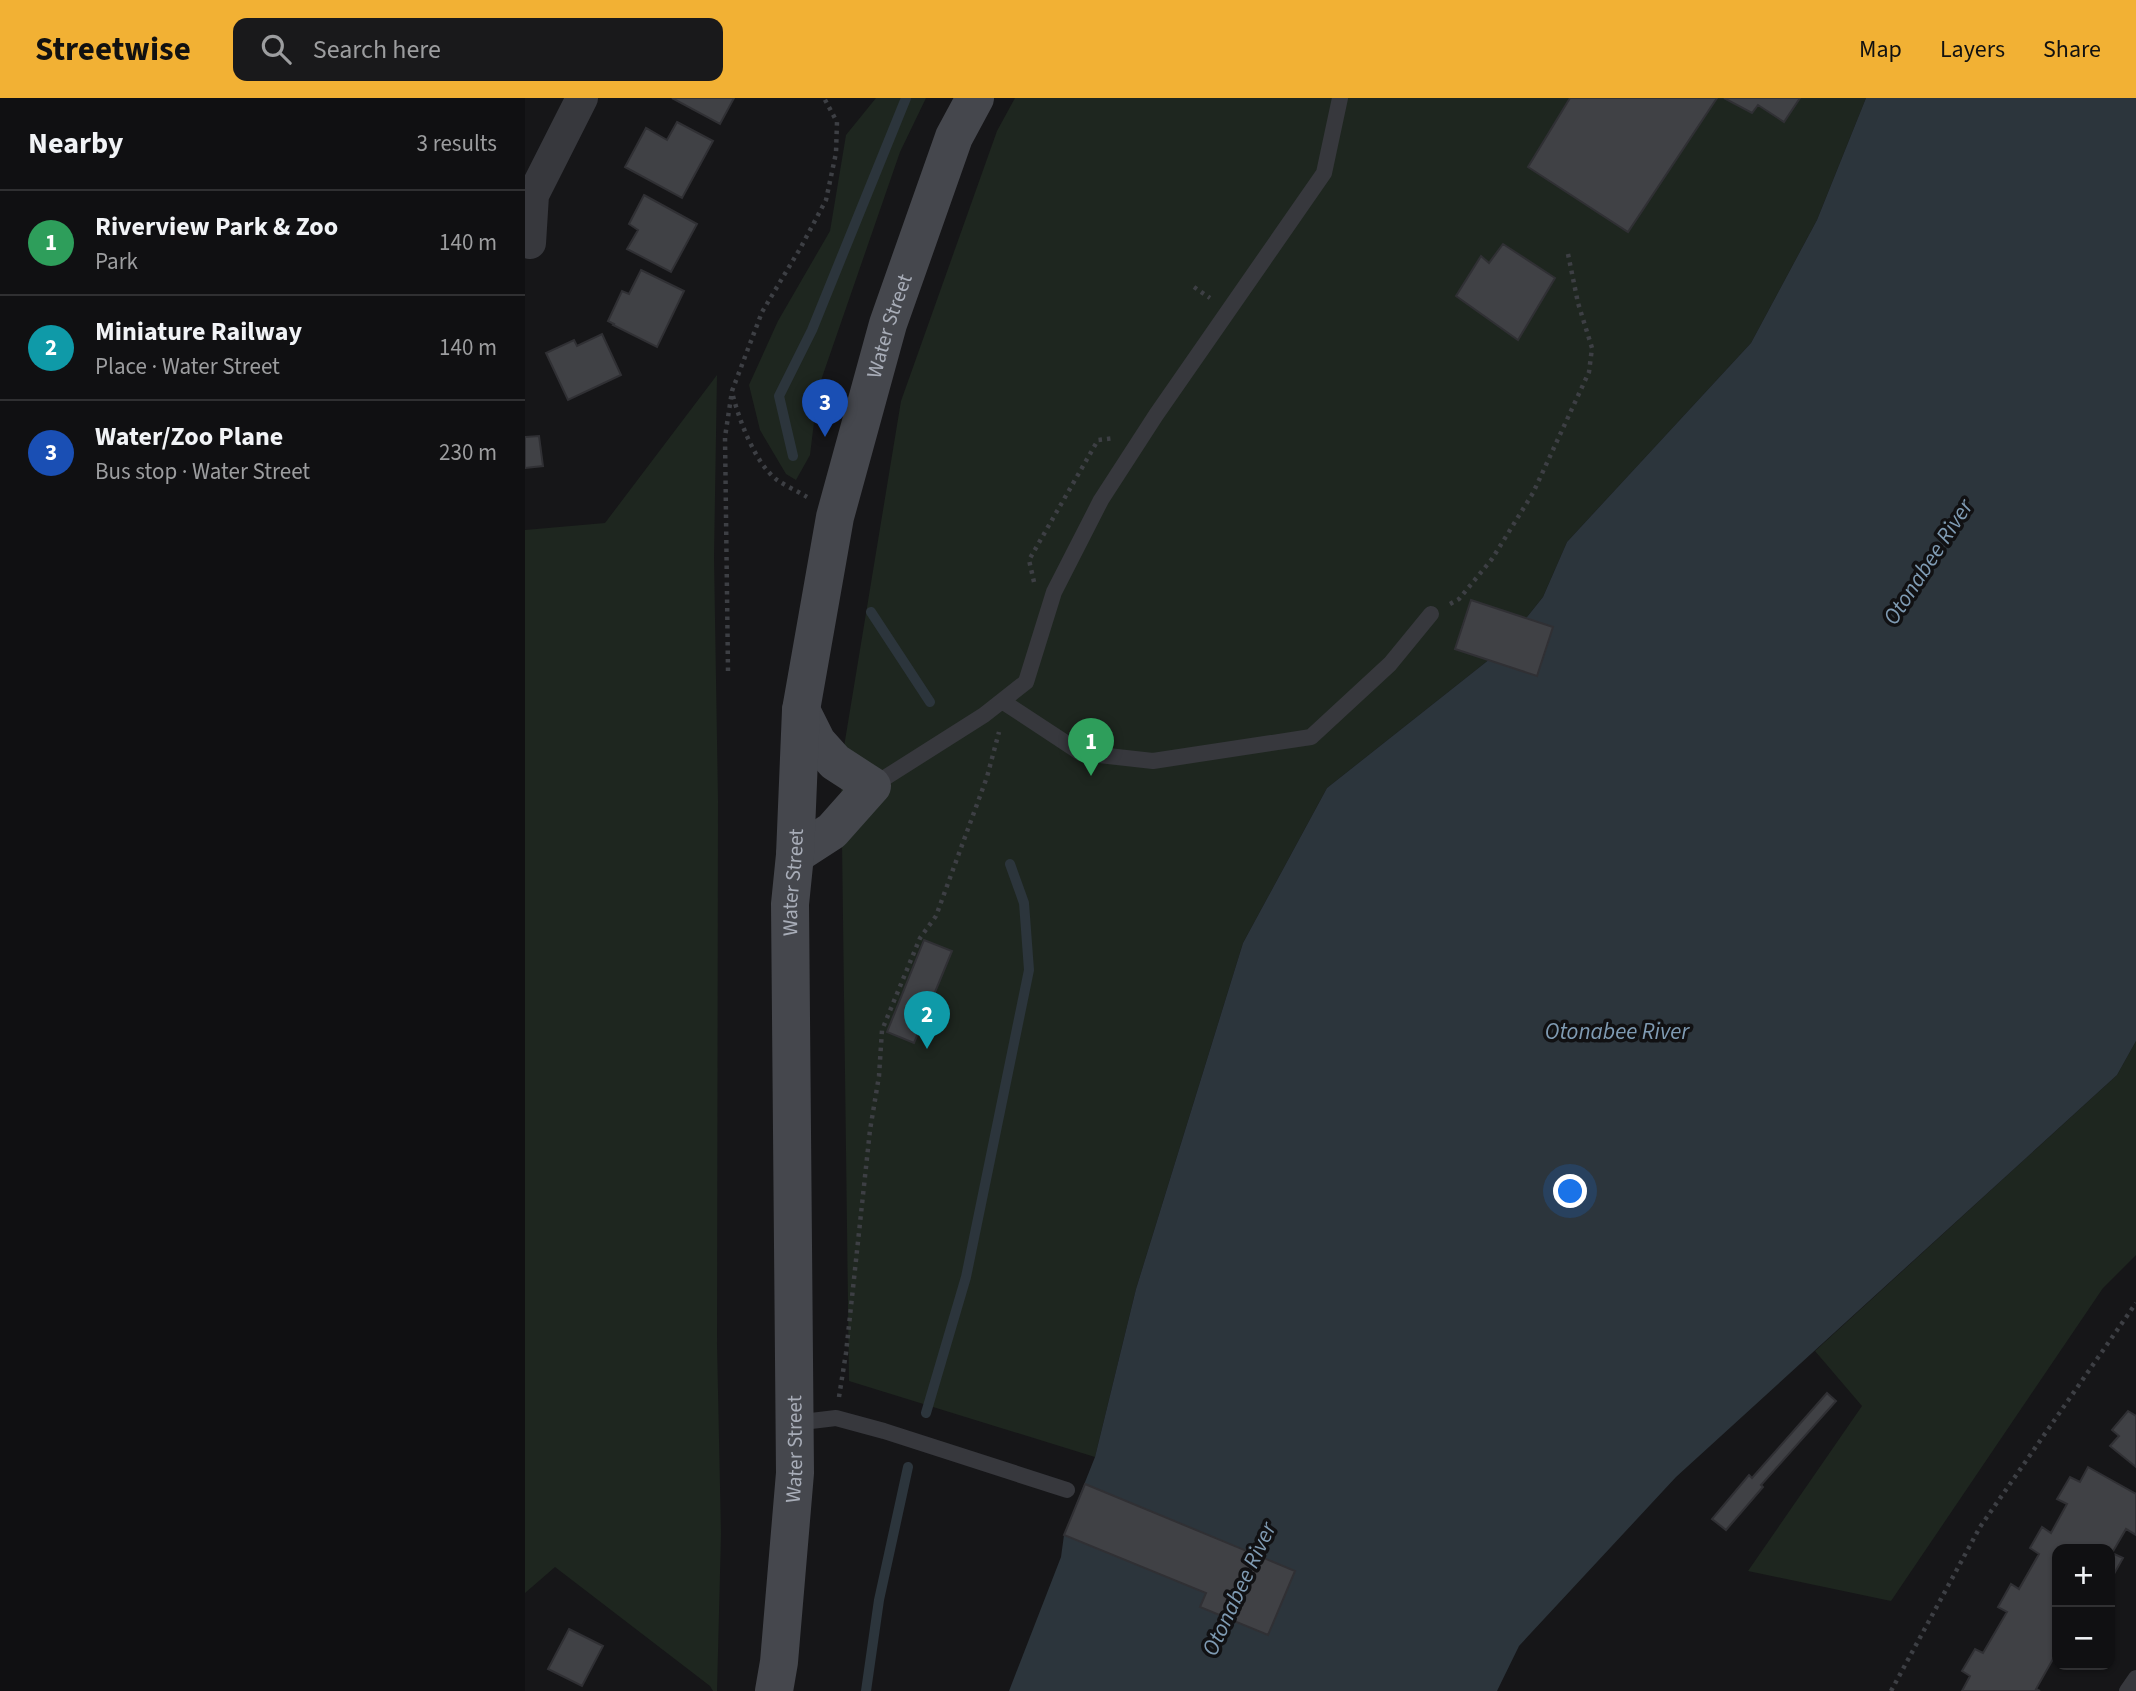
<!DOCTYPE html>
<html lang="en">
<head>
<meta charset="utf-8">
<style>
  :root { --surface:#101012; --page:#19191b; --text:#f1f3f6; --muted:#9c9d9f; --line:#303032; --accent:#f2b134 }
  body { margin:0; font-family:"Source Sans 3",sans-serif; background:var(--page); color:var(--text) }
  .controls { position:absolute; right:21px; bottom:21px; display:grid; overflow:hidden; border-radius:14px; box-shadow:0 2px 5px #0004 }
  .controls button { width:63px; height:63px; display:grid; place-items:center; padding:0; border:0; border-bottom:2px solid var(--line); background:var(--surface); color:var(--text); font:35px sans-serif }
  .you { position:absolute; left:1046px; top:1094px; width:24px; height:24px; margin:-18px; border:5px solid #fff; border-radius:50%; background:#1a73e8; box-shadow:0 0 0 10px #1a73e833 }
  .badge { display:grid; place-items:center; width:46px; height:46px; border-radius:50%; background:var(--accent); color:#fff; font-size:23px; font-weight:700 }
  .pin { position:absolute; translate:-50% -58px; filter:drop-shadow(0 2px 4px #0008) }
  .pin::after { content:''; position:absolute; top:37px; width:24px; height:21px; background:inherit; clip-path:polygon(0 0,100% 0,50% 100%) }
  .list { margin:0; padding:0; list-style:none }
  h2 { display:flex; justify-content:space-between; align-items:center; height:91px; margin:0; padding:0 28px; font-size:30px }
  h2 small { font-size:23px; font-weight:400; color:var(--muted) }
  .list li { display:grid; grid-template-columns:46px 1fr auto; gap:21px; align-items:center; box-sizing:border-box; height:105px; padding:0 28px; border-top:2px solid var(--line) }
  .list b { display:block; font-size:26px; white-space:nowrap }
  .list p { margin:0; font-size:23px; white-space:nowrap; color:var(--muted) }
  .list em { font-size:23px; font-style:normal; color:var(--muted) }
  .icon { flex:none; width:38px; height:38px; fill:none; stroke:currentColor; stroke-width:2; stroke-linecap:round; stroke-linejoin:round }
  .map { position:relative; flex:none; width:1611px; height:1593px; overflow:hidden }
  header { display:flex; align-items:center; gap:42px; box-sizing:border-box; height:98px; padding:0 35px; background:var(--accent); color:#111 }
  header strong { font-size:33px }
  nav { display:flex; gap:38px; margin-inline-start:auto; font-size:24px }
  .search { width:490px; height:63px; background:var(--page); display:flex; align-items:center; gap:18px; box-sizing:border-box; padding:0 24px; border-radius:14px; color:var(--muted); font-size:26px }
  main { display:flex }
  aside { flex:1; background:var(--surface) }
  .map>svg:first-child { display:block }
  .green { fill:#1e261f }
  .water { fill:#2c353c }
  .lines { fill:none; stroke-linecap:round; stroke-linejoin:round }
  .stream { stroke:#2c353c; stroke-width:10 }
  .building { fill:#404145; stroke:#303034; stroke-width:2 }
  .path { stroke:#3d3f44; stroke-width:4.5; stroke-dasharray:3.5 5; stroke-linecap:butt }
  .service { stroke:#37383d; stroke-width:16 }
  .minor { stroke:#37383d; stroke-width:32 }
  .secondary { stroke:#45474d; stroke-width:38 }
  .labels { text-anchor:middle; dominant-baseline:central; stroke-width:7; stroke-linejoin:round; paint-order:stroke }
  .street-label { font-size:21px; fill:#a8adb8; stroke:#111113 }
  .water-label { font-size:23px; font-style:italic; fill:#7f9bb3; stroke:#111113 }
</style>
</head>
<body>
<header>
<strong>Streetwise</strong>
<div class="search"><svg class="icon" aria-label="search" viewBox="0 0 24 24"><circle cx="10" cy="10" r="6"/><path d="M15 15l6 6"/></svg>Search here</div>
<nav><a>Map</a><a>Layers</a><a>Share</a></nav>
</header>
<main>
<aside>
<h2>Nearby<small>3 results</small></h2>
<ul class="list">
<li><span class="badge" style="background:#2e9e5b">1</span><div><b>Riverview Park &amp; Zoo</b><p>Park</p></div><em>140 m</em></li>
<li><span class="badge" style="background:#0f9aa8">2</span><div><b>Miniature Railway</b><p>Place · Water Street</p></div><em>140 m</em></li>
<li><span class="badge" style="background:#1a4fb4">3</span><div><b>Water/Zoo Plane</b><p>Bus stop · Water Street</p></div><em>230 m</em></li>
</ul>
</aside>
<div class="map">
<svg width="1611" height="1593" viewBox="0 0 1611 1593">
  <rect width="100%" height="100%" fill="#161618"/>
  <path class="green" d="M 351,0 L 401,0 L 375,54 L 293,291 L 285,357 L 271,382 L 261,376 L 235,332 L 224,287 L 253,223 L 305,133 L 321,37 Z
    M 490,0 L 1341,0 L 1292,122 L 1226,245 L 1042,444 L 1018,499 L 975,553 L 802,690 L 718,845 L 611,1191 L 570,1359 L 324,1283 L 316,667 L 376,303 L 472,33 Z
    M 192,277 L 189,459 L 193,703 L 192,1246 L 196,1436 L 192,1593 L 188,1593 L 185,1588 L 30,1469 L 0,1495 L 0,432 L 80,425 Z
    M 1611,943 L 1611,1157 L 1578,1190 L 1366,1503 L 1223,1473 L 1337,1308 L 1290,1253 L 1592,977 Z"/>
  <path class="water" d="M 1341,0 L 1611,0 L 1611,943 L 1592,977 L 1151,1379 L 994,1548 L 972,1593 L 484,1593 L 536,1459 L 539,1437 L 570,1359 L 611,1191 L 718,845 L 802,690 L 975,553 L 1018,499 L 1042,444 L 1226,245 L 1292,122 Z"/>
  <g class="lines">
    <path class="stream" d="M 268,358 L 254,298 L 287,232 L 381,0
      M 346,514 L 405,604
      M 401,1315 L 441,1179 L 504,872 L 499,805 L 485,766
      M 341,1593 L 354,1502 L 383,1369"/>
  </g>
  <path class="building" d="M 147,0 L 209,0 L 195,26 Z
    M 1045,0 L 1192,0 L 1103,134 L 1003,69 Z
    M 1199,0 L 1275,0 L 1259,24 L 1233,7 L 1227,15 Z
    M 152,24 L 188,43 L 157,100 L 100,69 L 121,30 L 142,42 Z
    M 119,97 L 172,126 L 146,174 L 102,151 L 113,132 L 104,126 Z
    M 978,146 L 1030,180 L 993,242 L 931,198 L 956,158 L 964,165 Z
    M 116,172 L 159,193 L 132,249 L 88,227 L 89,226 L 83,223 L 97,193 L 104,196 Z
    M 77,236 L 96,277 L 43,302 L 21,255 L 49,242 L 52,248 Z
    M 14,338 L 18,368 L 0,370 L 0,339 Z
    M 946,502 L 1028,529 L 1012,578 L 930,551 Z
    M 399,842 L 427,853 L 389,945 L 362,934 Z
    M 1302,1295 L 1311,1303 L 1236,1387 L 1238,1389 L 1201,1432 L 1187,1421 L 1224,1377 L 1227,1380 Z
    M 1603,1313 L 1611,1318 L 1611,1369 L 1585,1348 L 1594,1338 L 1587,1332 Z
    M 1563,1369 L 1611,1396 L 1611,1437 L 1601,1431 L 1587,1455 L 1598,1460 L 1585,1483 L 1585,1451 L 1532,1451 L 1532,1554 L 1511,1591 L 1515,1593 L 1437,1593 L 1445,1578 L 1437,1573 L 1450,1551 L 1458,1555 L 1482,1514 L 1473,1509 L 1486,1486 L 1494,1491 L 1514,1456 L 1505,1450 L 1517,1429 L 1526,1435 L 1542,1406 L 1532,1401 L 1545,1379 L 1555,1384 Z
    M 560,1386 L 770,1473 L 743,1537 L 675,1509 L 681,1495 L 539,1437 Z
    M 44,1531 L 78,1548 L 57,1588 L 23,1571 Z"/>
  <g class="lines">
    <path class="path" d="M 669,189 L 685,200
      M 208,298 C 215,324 230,365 252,382 C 261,388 272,393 282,399
      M 509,484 L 504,462 L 573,342 L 590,340
      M 925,506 L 934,501 L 967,461 L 1008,395 L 1064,274 L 1067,250 L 1053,205 L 1043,156
      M 203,573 L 200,339 L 207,293 L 237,214 L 276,149 L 301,102 L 311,55 L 312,24 L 299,0
      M 314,1299 L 321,1255 L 345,1032 L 354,978 L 357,932 L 395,840 L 411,818 L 462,679 L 474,634
      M 1366,1593 L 1455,1429 L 1611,1205"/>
    <path class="service" d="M 477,603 L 556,655 L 628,663 L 786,639 L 865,566 L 906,516
      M 347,688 L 459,617 L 501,584 L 529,494 L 576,402 L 631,317 L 799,75 L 815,0
      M 269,1325 L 311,1320 L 359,1333 L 542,1392
      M 1602,1593 L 1611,1580"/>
    <path class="minor" d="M 5,145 L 8,97 L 57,0"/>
    <g class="secondary">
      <path d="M 270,757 L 307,733 L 347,688 L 310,664 L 292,644 L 276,612"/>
      <path id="s1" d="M 249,1593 L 254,1564 L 270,1375 L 265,806 L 270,757 L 276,612 L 310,419 L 363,226 L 429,39 L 450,0"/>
    </g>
  </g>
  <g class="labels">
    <g class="street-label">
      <text stroke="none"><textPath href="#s1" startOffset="1377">Water Street</textPath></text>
      <text stroke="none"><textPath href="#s1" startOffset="810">Water Street</textPath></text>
      <text stroke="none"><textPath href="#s1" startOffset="243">Water Street</textPath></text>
    </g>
    <g class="water-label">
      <text transform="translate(1403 464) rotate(-57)">Otonabee River</text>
      <text x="1092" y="933">Otonabee River</text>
      <text transform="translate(714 1491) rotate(-65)">Otonabee River</text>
    </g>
  </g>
</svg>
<div class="controls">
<button>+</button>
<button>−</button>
</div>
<div class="you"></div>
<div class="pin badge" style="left:566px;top:678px;background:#2e9e5b">1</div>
<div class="pin badge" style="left:402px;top:951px;background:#0f9aa8">2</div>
<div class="pin badge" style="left:300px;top:339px;background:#1a4fb4">3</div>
</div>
</main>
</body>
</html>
